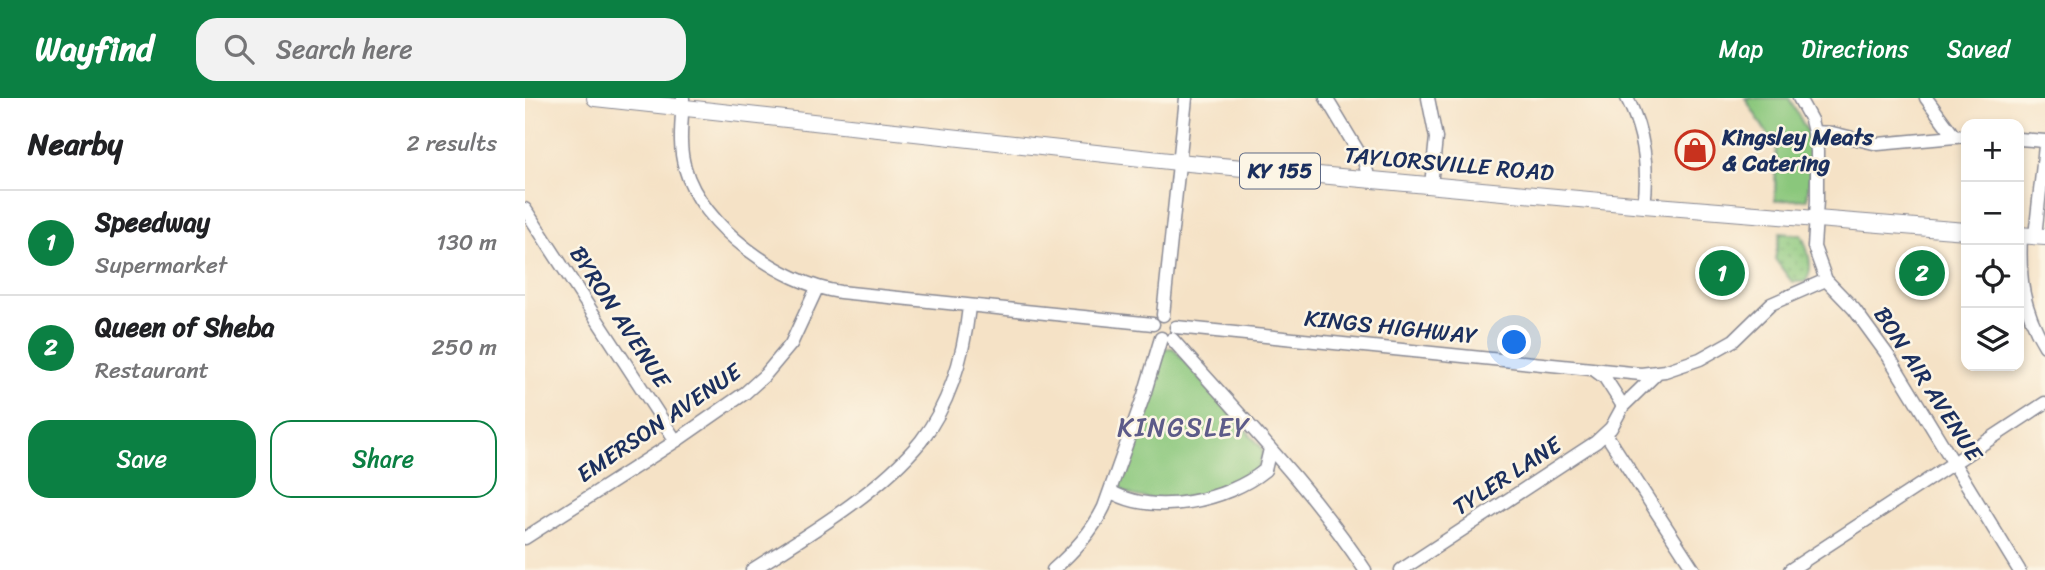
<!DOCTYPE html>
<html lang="en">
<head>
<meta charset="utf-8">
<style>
  :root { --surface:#fff; --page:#f2f2f2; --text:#202124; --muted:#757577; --line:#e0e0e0; --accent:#0b8043 }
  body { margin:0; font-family:Sriracha,sans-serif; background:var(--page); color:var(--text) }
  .controls { position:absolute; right:21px; top:21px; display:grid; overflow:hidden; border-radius:14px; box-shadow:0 4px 10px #0003 }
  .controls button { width:63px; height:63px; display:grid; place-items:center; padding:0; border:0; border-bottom:2px solid var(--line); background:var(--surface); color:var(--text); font:35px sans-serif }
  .you { position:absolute; left:990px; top:245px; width:24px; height:24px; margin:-18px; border:5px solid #fff; border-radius:50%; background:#1a73e8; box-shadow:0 0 0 10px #1a73e833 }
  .badge { display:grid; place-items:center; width:46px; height:46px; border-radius:50%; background:var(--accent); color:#fff; font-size:23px; font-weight:700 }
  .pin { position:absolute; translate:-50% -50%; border:4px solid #fff; box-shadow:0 2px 7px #0006 }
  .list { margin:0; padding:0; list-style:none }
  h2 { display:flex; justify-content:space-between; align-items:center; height:91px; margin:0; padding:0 28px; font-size:30px }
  h2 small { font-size:23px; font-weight:400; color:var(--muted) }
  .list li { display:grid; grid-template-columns:46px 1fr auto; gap:21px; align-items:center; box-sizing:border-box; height:105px; padding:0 28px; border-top:2px solid var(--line) }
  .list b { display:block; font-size:26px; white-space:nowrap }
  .list p { margin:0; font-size:23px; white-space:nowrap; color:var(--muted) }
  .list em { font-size:23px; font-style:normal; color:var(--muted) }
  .actions { display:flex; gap:14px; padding:21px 28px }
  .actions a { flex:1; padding:16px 0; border:2px solid var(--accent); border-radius:21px; text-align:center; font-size:24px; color:var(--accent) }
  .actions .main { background:var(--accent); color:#fff }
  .icon { flex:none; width:38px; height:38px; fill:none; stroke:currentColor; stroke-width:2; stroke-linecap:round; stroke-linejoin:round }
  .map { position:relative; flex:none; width:1520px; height:472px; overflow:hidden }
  header { display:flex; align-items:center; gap:42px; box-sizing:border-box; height:98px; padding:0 35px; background:var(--accent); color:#fff }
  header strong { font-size:33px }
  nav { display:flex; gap:38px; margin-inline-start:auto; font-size:24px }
  .search { width:490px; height:63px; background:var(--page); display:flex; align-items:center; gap:18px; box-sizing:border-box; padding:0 24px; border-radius:21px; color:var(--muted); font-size:26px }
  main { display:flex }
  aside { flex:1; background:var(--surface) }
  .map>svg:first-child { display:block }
  .grass { fill:url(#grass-dots); stroke:#527b6d; stroke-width:2 }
  .park { fill:#8ac77c; stroke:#527b6d; stroke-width:2 }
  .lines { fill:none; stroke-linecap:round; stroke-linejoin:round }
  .minor-casing { stroke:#888892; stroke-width:15 }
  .major-casing { stroke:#888892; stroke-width:18 }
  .minor { stroke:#fff; stroke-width:12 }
  .major { stroke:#fff; stroke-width:16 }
  .labels { text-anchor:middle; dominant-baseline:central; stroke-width:5; stroke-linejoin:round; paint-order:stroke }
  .shield { fill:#fcf5e5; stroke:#5e6a86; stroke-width:2 }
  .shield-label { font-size:21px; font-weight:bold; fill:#1b2f5e }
  .poi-label { font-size:23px; font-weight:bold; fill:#1b2f5e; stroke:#fcf5e5; text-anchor:start }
  .street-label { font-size:23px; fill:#1b2f5e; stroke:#fcf5e5 }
  .quarter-label { font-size:26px; letter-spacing:2px; fill:#5d5b89; stroke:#fcf5e5 }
</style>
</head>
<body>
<header>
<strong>Wayfind</strong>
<div class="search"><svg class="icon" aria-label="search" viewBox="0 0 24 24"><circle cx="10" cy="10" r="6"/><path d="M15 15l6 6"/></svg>Search here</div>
<nav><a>Map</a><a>Directions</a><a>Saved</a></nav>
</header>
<main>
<aside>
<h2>Nearby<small>2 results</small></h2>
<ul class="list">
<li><span class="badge">1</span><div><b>Speedway</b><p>Supermarket</p></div><em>130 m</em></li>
<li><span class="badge">2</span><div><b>Queen of Sheba</b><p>Restaurant</p></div><em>250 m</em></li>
</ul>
<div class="actions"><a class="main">Save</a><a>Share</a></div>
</aside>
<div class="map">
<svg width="1520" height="472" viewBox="0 0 1520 472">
  <defs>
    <pattern id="grass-dots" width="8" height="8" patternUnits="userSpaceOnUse" patternTransform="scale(1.75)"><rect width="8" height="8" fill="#8ac77c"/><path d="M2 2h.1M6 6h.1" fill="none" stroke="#70a269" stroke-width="1.8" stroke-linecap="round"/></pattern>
  </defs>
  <rect width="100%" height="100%" fill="#fcf5e5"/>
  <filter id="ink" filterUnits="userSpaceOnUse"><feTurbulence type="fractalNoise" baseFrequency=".0143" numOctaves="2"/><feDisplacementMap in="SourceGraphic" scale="14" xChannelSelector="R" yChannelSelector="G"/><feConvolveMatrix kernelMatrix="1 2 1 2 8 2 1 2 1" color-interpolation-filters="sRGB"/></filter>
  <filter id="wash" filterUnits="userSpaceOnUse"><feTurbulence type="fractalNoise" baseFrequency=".00686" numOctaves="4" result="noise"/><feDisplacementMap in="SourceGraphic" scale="28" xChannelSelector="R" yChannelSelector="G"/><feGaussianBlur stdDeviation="1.57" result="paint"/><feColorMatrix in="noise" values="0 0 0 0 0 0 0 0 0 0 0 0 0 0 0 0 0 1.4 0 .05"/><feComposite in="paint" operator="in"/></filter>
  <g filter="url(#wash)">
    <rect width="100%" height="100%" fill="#f5e2c6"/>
    <path class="grass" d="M 1255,135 L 1276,137 L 1278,140 C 1283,153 1290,172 1280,184 L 1267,184 L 1250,161 Z"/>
    <path class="park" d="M 1220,0 L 1264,0 L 1289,46 L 1282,101 L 1250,103 L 1251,50 Z
      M 640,250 L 648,250 L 737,350 L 738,356 L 732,372 C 719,379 703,391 688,394 C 667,400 608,408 593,388 Z"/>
  </g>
  <g filter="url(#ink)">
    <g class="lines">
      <g class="minor-casing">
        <path id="minor" d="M 158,0 C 157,23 153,48 160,70 C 176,128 257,186 315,194 L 628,226
          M 801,0 L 839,63 L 844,81
          M 903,0 L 911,40 L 906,87
          M 1102,0 C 1119,33 1124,71 1119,107
          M 1274,0 L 1286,22 L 1289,34 L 1292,53 L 1292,102 L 1289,149 L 1301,182 L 1329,211 L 1364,259 L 1494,472
          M 1401,0 L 1429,38
          M 1289,34 L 1307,35 L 1353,46 L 1441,38
          M 1494,41 L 1520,43
          M 0,111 L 151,343
          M 1496,137 C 1494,179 1497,211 1520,248
          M 1510,138 L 1520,48
          M 638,217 L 661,0
          M 651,229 L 1116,276 L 1140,273 L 1175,261 L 1209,242 L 1246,206 L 1301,182
          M 647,241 C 713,316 785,388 840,472
          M 1068,271 L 1080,280 L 1098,308
          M 1081,336 L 1169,472
          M 585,393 C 629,419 702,403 740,372 L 745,351
          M 0,440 L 151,343 L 220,295 L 240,277 L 266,246 L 292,190
          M 227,472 C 282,437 355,394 396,343 C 426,304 439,256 444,209
          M 528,472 C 549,453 567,434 579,409 L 619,297 L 636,240
          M 876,472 L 1071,344 L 1086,330 L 1098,308 L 1133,274
          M 1265,472 L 1520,305"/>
      </g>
      <g class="major-casing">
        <path id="major" d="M 70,0 L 653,64 L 1119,107 L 1441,133
          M 1494,137 L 1520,139"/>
      </g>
      <use href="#minor" class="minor"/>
      <use href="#major" class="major"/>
    </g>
  </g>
  <defs>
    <g id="shop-ring" transform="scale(2.0125)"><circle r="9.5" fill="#fcf5e5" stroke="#c8321e" stroke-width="1.5"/><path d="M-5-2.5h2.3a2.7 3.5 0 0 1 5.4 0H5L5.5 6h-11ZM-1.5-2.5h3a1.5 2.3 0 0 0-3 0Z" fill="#c8321e"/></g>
  </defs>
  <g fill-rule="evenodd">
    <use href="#shop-ring" x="1170" y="52"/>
  </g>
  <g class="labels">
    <rect class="shield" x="715" y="55.5" width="80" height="35" rx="5"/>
    <g class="shield-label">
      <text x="755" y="73">KY 155</text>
    </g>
    <g class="poi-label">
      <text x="1197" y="39">Kingsley Meats<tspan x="1197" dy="26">&amp; Catering</tspan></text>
    </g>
    <g class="street-label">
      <text transform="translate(924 66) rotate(5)">TAYLORSVILLE ROAD</text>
      <text transform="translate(95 219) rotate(57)">BYRON AVENUE</text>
      <text transform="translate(866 229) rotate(6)">KINGS HIGHWAY</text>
      <text transform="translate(1403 286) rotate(57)">BON AIR AVENUE</text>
      <text transform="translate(134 325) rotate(-34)">EMERSON AVENUE</text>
      <text transform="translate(982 378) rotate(-33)">TYLER LANE</text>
    </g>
    <g class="quarter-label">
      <text x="659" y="329">KINGSLEY</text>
    </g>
  </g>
</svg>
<div class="controls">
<button>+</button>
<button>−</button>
<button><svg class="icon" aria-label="locate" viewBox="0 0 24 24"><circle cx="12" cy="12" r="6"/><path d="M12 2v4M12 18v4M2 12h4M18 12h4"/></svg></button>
<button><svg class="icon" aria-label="layers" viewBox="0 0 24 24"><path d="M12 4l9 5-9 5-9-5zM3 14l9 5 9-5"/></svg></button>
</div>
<div class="you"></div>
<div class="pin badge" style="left:1197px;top:175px">1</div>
<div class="pin badge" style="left:1397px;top:175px">2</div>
</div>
</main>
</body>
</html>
